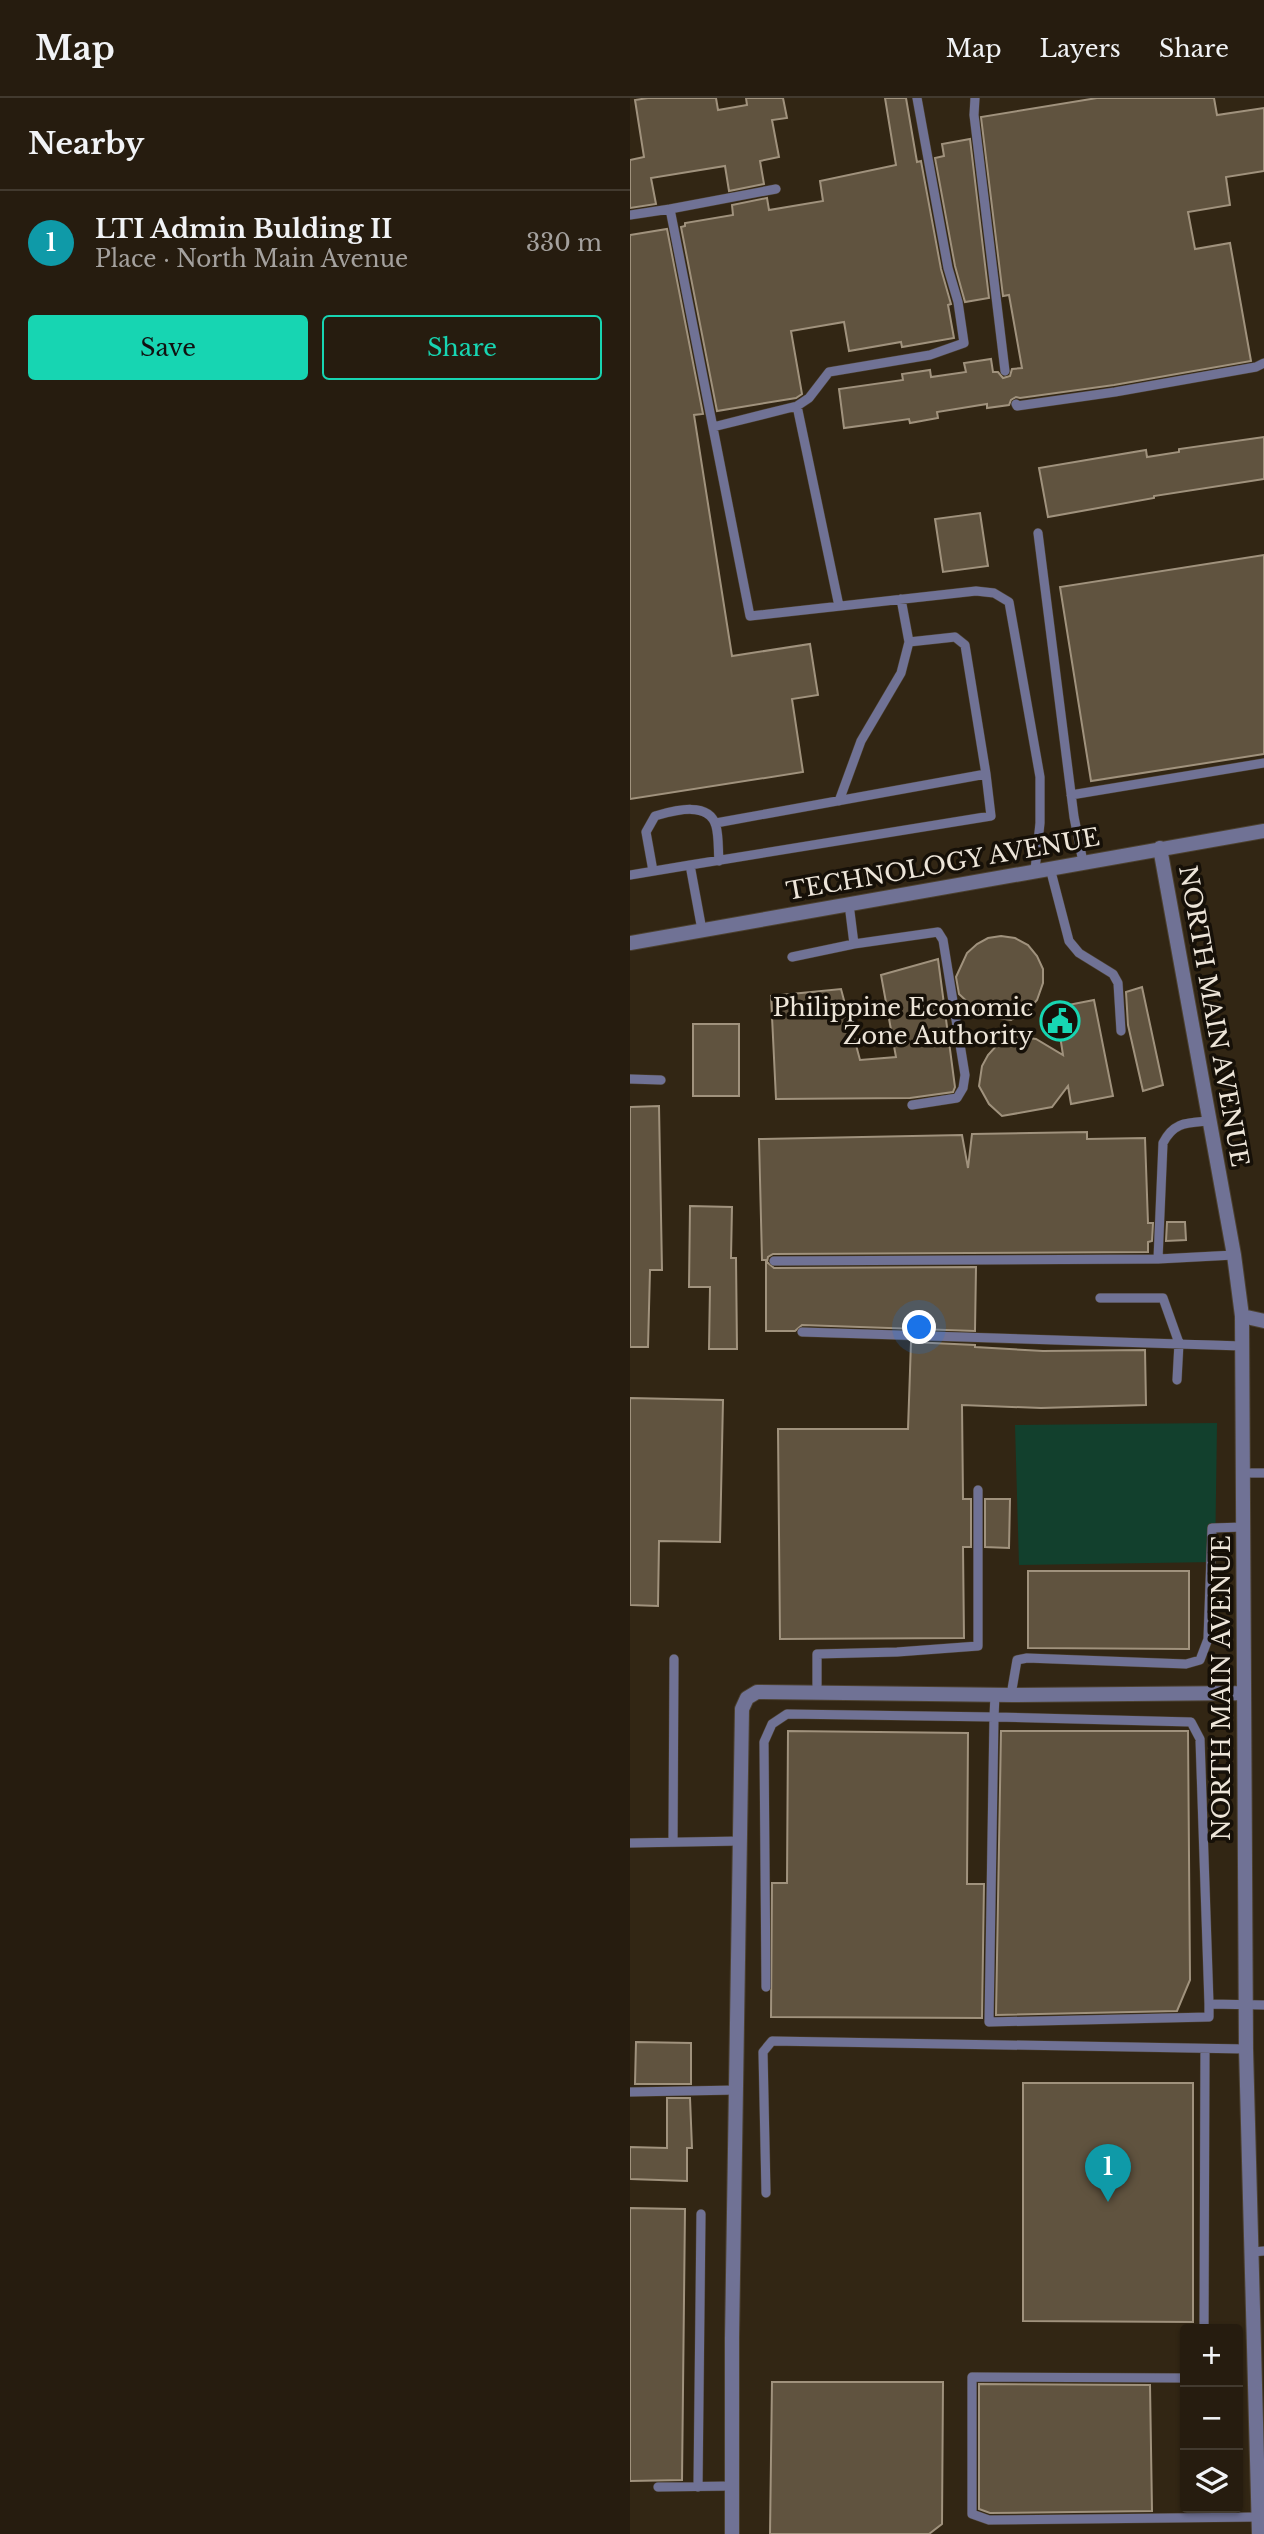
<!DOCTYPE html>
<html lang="en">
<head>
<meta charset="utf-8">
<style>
  :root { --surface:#261c0f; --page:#2e2518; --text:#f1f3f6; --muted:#a4a19e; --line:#423a2f; --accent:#17d5b2 }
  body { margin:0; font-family:"Libre Baskerville",serif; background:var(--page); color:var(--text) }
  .controls { position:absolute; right:21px; bottom:21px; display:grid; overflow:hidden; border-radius:7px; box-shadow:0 2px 5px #0004 }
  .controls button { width:63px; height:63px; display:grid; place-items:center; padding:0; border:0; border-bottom:2px solid var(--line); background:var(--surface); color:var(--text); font:35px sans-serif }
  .you { position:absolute; left:290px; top:1230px; width:24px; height:24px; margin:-18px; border:5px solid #fff; border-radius:50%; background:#1a73e8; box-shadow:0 0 0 10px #1a73e833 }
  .badge { display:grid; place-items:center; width:46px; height:46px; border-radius:50%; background:var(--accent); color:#fff; font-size:23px; font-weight:700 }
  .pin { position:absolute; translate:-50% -58px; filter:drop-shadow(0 2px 4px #0008) }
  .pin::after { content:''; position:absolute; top:37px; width:24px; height:21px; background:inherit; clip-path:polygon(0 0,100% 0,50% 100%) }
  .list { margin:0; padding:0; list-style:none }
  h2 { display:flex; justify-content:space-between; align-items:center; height:91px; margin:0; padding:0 28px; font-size:30px }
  h2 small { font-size:23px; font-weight:400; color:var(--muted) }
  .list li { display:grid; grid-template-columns:46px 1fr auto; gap:21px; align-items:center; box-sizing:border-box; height:105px; padding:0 28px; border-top:2px solid var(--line) }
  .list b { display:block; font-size:26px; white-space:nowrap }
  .list p { margin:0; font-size:23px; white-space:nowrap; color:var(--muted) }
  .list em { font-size:23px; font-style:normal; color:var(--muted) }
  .actions { display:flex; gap:14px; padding:21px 28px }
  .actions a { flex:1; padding:16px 0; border:2px solid var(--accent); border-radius:7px; text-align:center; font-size:24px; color:var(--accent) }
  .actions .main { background:var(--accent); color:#111 }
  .icon { flex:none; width:38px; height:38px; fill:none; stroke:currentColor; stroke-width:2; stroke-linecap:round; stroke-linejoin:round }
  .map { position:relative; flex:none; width:634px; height:2436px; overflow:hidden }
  header { display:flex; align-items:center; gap:42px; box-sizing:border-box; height:98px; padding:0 35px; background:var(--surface); border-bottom:2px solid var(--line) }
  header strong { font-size:33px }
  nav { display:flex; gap:38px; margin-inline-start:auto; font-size:24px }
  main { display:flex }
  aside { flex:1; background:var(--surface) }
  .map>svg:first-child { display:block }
  .green { fill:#12402d }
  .building { fill:#60533f; stroke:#a0927d; stroke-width:2 }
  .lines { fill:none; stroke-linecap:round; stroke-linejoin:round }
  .service-casing { stroke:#4c4130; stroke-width:10 }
  .minor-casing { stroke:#4c4130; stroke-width:16 }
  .service { stroke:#707295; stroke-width:9 }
  .minor { stroke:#707295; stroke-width:14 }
  .labels { text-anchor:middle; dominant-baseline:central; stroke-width:7; stroke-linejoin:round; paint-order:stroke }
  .street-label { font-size:24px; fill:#ede5d9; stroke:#161008 }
  .poi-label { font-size:24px; fill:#ede5d9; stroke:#161008; text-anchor:end }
</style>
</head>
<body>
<header>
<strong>Map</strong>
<nav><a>Map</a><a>Layers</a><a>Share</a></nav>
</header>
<main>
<aside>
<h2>Nearby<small></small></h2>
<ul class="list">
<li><span class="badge" style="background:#0f9aa8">1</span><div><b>LTI Admin Bulding II</b><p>Place · North Main Avenue</p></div><em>330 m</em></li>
</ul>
<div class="actions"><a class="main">Save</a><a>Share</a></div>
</aside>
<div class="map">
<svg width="634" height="2436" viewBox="0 0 634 2436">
  <rect width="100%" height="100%" fill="#322614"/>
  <path class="green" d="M 587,1325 L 585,1464 L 389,1467 L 385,1327 Z"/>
  <path class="building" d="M 18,0 L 86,0 L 88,12 L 117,7 L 116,0 L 153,0 L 157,20 L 142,22 L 149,59 L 130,63 L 134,86 L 99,93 L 95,68 L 21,80 L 26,106 L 0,110 L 0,62 L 14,59 L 5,2 Z
    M 255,0 L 276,0 L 287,64 L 291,63 L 311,171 L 321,206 L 318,207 L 324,240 L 272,249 L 271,244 L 219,253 L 214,224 L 161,233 L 172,296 L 166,300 L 87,313 L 51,129 L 55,128 L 55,125 L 103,117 L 102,107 L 137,100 L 139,112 L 193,103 L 190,83 L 266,67 Z
    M 467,0 L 584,0 L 587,17 L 634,10 L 634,73 L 596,79 L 600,107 L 558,114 L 565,151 L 600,145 L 621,263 L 484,287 L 390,300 L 386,299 L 381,302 L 379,307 L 357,310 L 357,306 L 307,314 L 308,320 L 280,325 L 279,321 L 214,330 L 209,291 L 273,282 L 272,276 L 300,272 L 301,279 L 336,274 L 334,265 L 361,261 L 363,274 L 368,274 L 373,280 L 380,278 L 382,271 L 392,270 L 379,197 L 373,198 L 351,19 Z
    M 340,41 L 359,200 L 335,204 L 325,168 L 305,60 L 314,58 L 312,46 Z
    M 37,131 L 73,316 L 64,317 L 102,558 L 180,546 L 188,597 L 162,601 L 173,674 L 0,701 L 0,137 Z
    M 634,339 L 634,381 L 524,398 L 524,400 L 418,419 L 409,370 L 516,352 L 517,359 L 549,354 L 549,351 Z
    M 350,415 L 358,468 L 313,474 L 305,421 Z
    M 634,457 L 634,656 L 461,683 L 430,489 Z
    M 371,838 L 385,840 L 398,847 L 407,858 L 413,871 L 413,885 L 407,902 L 400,910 L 381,922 L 360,919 L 348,914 L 329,896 L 326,879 L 337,855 L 347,846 L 358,840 Z
    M 308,861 L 325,989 L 323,994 L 280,1000 L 146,1001 L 141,898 L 211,891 L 230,962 L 266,959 L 251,877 Z
    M 512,889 L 533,987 L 513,993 L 498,927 L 496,894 Z
    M 464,902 L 483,998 L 441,1006 L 438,988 L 422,1009 L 372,1018 L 359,1006 L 349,988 L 352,968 L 358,957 L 367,947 L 385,938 L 406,941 L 433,957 L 427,918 L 439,915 L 438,907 Z
    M 63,926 L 109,926 L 109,998 L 63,998 Z
    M 29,1008 L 32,1172 L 20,1172 L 18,1249 L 0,1249 L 0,1009 Z
    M 457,1034 L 457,1041 L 515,1040 L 518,1125 L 523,1125 L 522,1143 L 518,1144 L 518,1154 L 143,1156 L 138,1159 L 137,1164 L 144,1170 L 346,1169 L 345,1233 L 172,1227 L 165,1233 L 136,1233 L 136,1162 L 132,1162 L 129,1041 L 332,1037 L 338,1070 L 342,1036 Z
    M 60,1108 L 102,1109 L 101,1160 L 106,1160 L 107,1251 L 79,1251 L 80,1189 L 59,1189 Z
    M 537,1124 L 555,1124 L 556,1142 L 536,1143 Z
    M 281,1244 L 345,1247 L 345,1249 L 413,1253 L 515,1252 L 516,1307 L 411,1310 L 332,1307 L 333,1401 L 341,1401 L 341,1449 L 333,1449 L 334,1540 L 150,1541 L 148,1331 L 278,1331 Z
    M 0,1300 L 93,1302 L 90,1444 L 29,1443 L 28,1508 L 0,1507 Z
    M 355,1401 L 380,1401 L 379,1450 L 355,1449 Z
    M 398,1473 L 559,1473 L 559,1551 L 398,1550 Z
    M 158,1633 L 338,1635 L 337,1786 L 354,1786 L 352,1920 L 141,1919 L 142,1785 L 157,1785 Z
    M 371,1633 L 558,1633 L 560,1882 L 547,1913 L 366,1917 Z
    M 6,1944 L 61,1945 L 61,1986 L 5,1986 Z
    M 393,1985 L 563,1985 L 563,2224 L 393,2223 Z
    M 37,2000 L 60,2000 L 62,2050 L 57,2050 L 57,2083 L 0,2081 L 0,2049 L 37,2050 Z
    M 0,2110 L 55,2111 L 52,2382 L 0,2383 Z
    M 142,2284 L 313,2284 L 312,2426 L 299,2436 L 140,2436 Z
    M 349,2286 L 520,2287 L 522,2413 L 360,2415 L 349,2411 Z"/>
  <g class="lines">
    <g class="service-casing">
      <path id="service" d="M 345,0 L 344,17 L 375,273
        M 40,111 L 146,91
        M 0,117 L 40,111 L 120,518 L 346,493 L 364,495 L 379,504 L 410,679 L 410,725 L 405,772
        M 386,306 L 387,308 L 485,294 L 626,269 L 634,265
        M 167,308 L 209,508
        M 83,329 L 167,308 L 179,300 L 199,274 L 300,257 L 334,245 L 328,204 L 318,170 L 287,0
        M 408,435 L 444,719 L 453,764
        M 271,501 L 279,544
        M 441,697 L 634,665
        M 209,703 L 231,643 L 271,575 L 279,544 L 325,539 L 335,547 L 356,676
        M 60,767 L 361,718 L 356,676 L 86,725
        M 420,770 L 439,843 L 449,855 L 483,876 L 488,885 L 491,933
        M 23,773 L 16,734 L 25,718 C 43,713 79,702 86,728 C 89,739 88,752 89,763
        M 0,777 L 60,767 L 72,832
        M 219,806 L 224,846
        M 162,859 L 224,846 L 308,834 L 313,842 L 335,977 L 333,990 L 327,1000 L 282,1007
        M 0,981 L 31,982
        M 528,1161 L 533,1045 C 544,1023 558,1025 580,1023
        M 144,1163 L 528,1161 L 604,1157
        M 470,1200 L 533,1200 L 549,1245 L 547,1282
        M 172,1234 L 612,1248
        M 613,1375 L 634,1375
        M 187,1596 L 187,1556 L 267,1554 L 348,1548 L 348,1392
        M 365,1597 L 364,1619 L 561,1624 L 570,1641 L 579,1906 L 634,1907
        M 381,1597 L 387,1562 L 397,1560 L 556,1566 L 570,1562 L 578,1541 L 582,1430 L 613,1429
        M 43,1744 L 44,1561
        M 0,1745 L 111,1743
        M 136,1889 L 134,1644 L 142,1626 L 157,1616 L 364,1619 L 359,1924 L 579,1919 L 579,1906
        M 0,1994 L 107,1992
        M 136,2095 L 133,1954 L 142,1943 L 616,1951
        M 622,2154 L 634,2153
        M 574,2231 L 575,1951
        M 555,2280 L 342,2279 L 342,2416 L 359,2422 L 628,2419
        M 28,2389 L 102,2388
        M 68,2389 L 71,2116"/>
    </g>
    <g class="minor-casing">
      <path id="minor" d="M 530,750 L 604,1157 L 612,1218 L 616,1951 L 629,2436
        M 0,845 L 634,733
        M 612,1218 L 634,1223
        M 102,2436 L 102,2240 L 112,1611 L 117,1600 L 127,1594 L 381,1597 L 614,1595"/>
    </g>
    <use href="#service" class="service"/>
    <use href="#minor" class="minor"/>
  </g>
  <defs>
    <g id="civic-ring" transform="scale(2.0125)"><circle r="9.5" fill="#161008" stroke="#17d5b2" stroke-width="1.5"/><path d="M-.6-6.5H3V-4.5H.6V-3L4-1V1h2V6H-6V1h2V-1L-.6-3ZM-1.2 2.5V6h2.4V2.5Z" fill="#17d5b2"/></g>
  </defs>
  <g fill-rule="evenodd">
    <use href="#civic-ring" x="430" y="923"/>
  </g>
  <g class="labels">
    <g class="street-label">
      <text transform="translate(313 766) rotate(-10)">TECHNOLOGY AVENUE</text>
      <text transform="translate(584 918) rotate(80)">NORTH MAIN AVENUE</text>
      <text transform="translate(591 1590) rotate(-90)">NORTH MAIN AVENUE</text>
    </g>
    <g class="poi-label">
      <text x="403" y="909">Philippine Economic<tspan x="403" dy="28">Zone Authority</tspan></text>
    </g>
  </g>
</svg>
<div class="controls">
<button>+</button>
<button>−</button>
<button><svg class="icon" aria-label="layers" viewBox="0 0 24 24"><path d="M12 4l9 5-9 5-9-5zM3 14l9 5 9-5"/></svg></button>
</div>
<div class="you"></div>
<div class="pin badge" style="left:478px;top:2104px;background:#0f9aa8">1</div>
</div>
</main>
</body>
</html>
